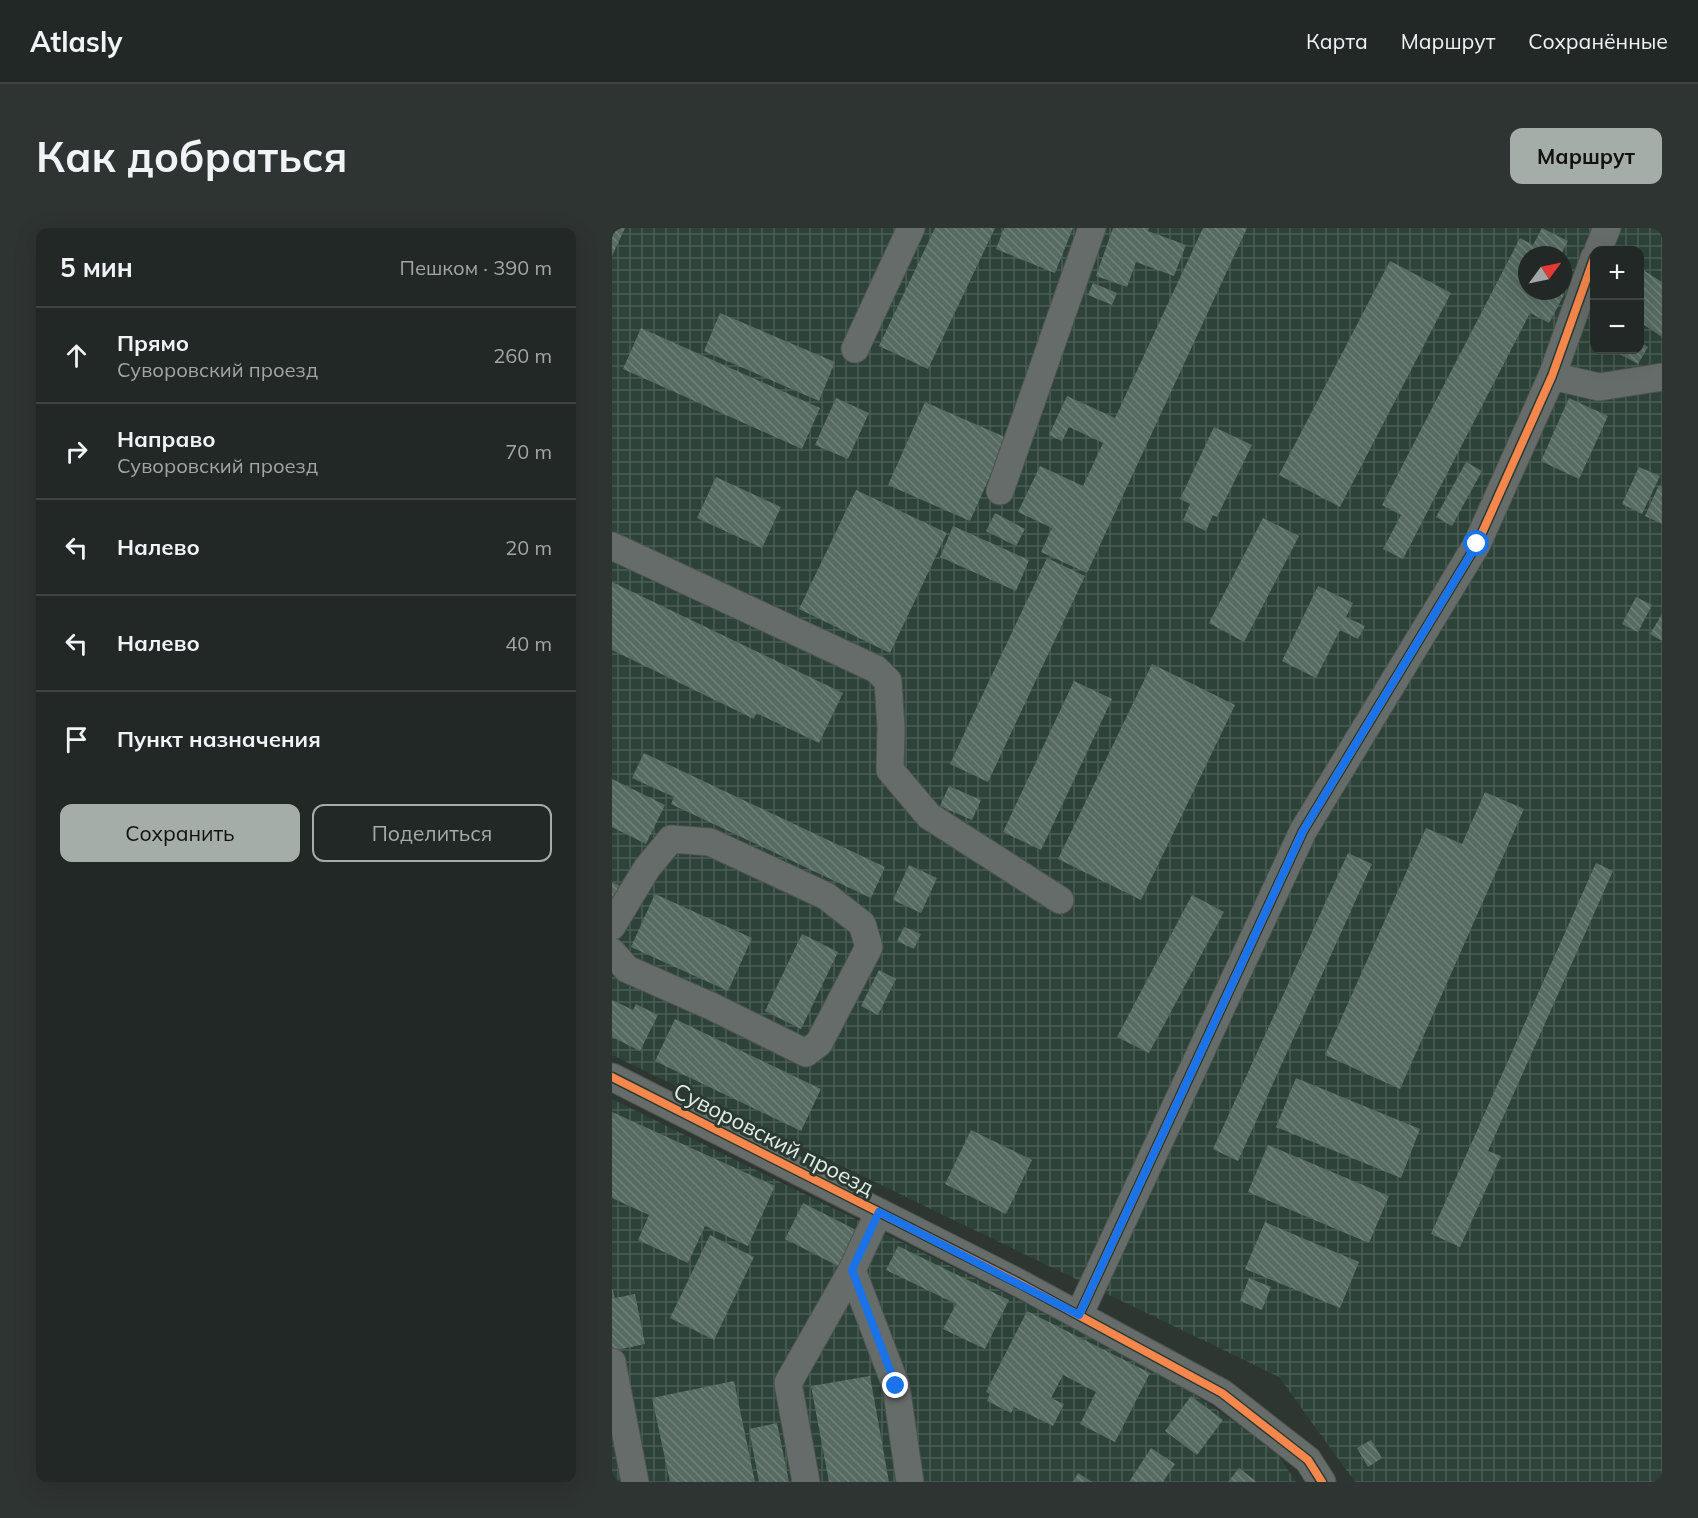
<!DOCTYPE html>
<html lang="ru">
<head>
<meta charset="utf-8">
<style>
  :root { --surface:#222826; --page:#2e3432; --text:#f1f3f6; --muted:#a2a6a7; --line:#3f4443; --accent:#a4ada8 }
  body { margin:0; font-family:Mulish,sans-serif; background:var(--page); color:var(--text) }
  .controls { position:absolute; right:18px; top:18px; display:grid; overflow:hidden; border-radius:12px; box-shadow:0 6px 24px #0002 }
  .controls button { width:54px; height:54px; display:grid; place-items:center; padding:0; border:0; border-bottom:2px solid var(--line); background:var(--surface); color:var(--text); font:30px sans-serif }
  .compass { position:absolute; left:906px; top:18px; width:54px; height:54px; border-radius:50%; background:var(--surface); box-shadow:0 6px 24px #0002; rotate:57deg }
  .stop { position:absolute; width:18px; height:18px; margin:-14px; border:4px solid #1a73e8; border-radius:50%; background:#fff }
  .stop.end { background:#1a73e8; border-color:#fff; box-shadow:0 2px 6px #0008 }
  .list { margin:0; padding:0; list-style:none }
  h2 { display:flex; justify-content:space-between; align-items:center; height:78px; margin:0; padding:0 24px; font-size:26px }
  h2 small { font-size:20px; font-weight:400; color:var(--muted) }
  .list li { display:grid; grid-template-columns:39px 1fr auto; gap:18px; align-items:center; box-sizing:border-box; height:96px; padding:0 24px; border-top:2px solid var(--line) }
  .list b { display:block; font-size:22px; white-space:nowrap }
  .list p { margin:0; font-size:20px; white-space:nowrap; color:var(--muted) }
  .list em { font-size:20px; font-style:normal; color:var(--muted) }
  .actions { display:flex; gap:12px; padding:18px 24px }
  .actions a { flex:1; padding:14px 0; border:2px solid var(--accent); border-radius:12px; text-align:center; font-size:21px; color:var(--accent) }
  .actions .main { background:var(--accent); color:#111 }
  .icon { flex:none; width:33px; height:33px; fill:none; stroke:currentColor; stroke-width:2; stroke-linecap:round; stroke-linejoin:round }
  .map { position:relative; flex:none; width:1050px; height:1254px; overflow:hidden; border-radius:12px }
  header { display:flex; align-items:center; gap:36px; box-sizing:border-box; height:84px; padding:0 30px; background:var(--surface); border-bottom:2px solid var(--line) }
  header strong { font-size:28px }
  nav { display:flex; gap:33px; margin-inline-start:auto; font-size:21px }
  .intro { display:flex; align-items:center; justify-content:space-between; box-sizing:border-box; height:144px; padding:0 36px }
  h1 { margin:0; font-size:42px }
  .button { padding:15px 27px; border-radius:12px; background:var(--accent); color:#111; font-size:21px; font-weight:700 }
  main { display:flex; gap:36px; padding:0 36px }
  aside { flex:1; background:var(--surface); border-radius:12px; box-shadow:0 6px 24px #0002 }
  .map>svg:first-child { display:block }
  .industrial { fill:url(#industrial-grid); fill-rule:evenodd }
  .building { fill:url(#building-back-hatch) }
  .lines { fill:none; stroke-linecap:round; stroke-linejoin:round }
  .minor-casing { stroke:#4c5350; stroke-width:29 }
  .minor { stroke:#666c69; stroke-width:27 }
  .cycleway-casing { stroke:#2a3a32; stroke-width:11 }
  .cycleway { stroke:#f5874c; stroke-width:8 }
  .route { stroke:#1a73e8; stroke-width:8 }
  .labels { text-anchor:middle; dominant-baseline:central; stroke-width:6; stroke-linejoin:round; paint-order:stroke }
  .street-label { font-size:22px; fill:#e3ede8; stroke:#2a3a32 }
</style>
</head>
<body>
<header>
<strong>Atlasly</strong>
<nav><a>Карта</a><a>Маршрут</a><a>Сохранённые</a></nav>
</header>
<div class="intro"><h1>Как добраться</h1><a class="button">Маршрут</a></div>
<main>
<aside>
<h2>5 мин<small>Пешком · 390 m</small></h2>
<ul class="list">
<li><svg class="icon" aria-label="ahead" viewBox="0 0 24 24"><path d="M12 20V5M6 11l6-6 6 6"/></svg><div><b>Прямо</b><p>Суворовский проезд</p></div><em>260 m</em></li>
<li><svg class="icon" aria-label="right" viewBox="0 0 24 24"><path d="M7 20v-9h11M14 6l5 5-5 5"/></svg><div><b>Направо</b><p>Суворовский проезд</p></div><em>70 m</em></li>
<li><svg class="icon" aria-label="left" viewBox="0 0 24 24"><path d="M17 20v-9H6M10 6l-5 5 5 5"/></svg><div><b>Налево</b></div><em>20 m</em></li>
<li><svg class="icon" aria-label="left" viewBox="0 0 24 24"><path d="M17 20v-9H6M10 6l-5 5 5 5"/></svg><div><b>Налево</b></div><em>40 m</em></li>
<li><svg class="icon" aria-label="arrive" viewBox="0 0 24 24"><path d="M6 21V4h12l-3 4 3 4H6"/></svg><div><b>Пункт назначения</b></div></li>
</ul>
<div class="actions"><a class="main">Сохранить</a><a>Поделиться</a></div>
</aside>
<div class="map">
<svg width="1050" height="1254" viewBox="0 0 1050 1254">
  <defs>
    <pattern id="industrial-grid" width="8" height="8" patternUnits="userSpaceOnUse" patternTransform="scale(1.5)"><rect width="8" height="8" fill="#2d4238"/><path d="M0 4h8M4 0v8" fill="none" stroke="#4b5e55"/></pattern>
    <pattern id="building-back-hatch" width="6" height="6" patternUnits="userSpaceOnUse" patternTransform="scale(1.5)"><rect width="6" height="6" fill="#576b62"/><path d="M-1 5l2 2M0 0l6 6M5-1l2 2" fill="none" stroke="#6f8078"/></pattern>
  </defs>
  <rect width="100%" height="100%" fill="#2e3632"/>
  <path class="industrial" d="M 0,0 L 1050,0 L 1050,1254 L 743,1254 L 667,1149 L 0,827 ZM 982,22 L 1028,22 L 1028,122 L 982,122 ZM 915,27 L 951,27 L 951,63 L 915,63 Z
    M 0,871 L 541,1138 L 662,1221 L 684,1254 L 0,1254 Z"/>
  <path class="building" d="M 0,0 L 13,0 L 0,28 Z
    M 323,0 L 383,0 L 316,141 L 267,118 Z
    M 392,0 L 461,0 L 443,45 L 384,21 Z
    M 501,0 L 537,0 L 536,3 L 574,17 L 562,48 L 524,34 L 515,59 L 484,48 Z
    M 591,0 L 635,0 L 475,345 L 429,324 L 440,300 L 406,284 L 428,238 L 471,258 L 491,215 L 457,199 L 450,213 L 437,207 L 455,168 L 503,190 Z
    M 930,0 L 956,13 L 949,27 L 915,27 L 915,63 L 944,63 L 952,67 L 937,95 L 918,85 L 791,331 L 771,321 L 789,287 L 770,277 L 908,10 L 921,17 Z
    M 778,33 L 839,65 L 728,279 L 667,247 Z
    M 1028,40 L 1050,54 L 1050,109 L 1028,94 Z
    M 481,55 L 505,65 L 500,77 L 476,67 Z
    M 108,85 L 223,134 L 207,173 L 92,123 Z
    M 29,100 L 208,180 L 190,221 L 11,141 Z
    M 1028,114 L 1036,119 L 1026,136 L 1000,122 L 1028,122 Z
    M 224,170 L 257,185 L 236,231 L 203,217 Z
    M 957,170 L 996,188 L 967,251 L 929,233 Z
    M 313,174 L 395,210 L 358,293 L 276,257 Z
    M 602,199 L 640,217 L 605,289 L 601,287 L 594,303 L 571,292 L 578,276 L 568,271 Z
    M 854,234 L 870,243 L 840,298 L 824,289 Z
    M 1027,239 L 1048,248 L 1030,286 L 1010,276 Z
    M 104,249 L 169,279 L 150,320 L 85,290 Z
    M 1047,257 L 1050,259 L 1050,296 L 1033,288 Z
    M 244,262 L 335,305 L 278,425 L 187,381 Z
    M 383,285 L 413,301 L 404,318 L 374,303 Z
    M 651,290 L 687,308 L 632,414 L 597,395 Z
    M 341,298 L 417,332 L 404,363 L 328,329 Z
    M 435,330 L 473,348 L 376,554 L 338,536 Z
    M 0,354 L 231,465 L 207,515 L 144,485 L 142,491 L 0,422 Z
    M 706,358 L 741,375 L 734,389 L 753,398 L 746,411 L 728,402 L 704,450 L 670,433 Z
    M 1024,369 L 1040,377 L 1026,404 L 1010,396 Z
    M 1050,386 L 1050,413 L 1038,406 Z
    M 540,436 L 623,477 L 529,672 L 446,631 Z
    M 462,453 L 500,471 L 429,622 L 391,604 Z
    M 32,525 L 273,639 L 259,670 L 59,576 L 62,569 L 20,550 Z
    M 0,551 L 53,577 L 34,616 L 0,599 Z
    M 337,558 L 369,572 L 360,592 L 328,578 Z
    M 873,564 L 912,581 L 788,861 L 713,827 L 814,600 L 850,616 Z
    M 736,625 L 760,636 L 626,933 L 601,921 Z
    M 984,635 L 1001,643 L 876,923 L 889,928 L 848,1019 L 819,1006 Z
    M 297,637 L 325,650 L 309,685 L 281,672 Z
    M 0,654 L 10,659 L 0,680 Z
    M 43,666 L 140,710 L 116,763 L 19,719 Z
    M 580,667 L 612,684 L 537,825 L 505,809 Z
    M 292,699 L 309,706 L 302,721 L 285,713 Z
    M 190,706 L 226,724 L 189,801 L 153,783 Z
    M 267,742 L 284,751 L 266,787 L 249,778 Z
    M 0,772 L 21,782 L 24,776 L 46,787 L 28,823 L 0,809 Z
    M 63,791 L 209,861 L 189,903 L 43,833 Z
    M 684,850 L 808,901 L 789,950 L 664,899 Z
    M 0,884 L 163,958 L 136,1018 L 93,998 L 76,1035 L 26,1012 L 37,987 L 0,970 Z
    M 359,902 L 420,932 L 394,986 L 333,956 Z
    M 656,917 L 777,968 L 757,1015 L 636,964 Z
    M 191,975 L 246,1003 L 228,1039 L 173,1011 Z
    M 653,994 L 747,1034 L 728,1080 L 633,1041 Z
    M 98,1007 L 142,1029 L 102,1112 L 58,1090 Z
    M 286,1018 L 397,1072 L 373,1121 L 331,1101 L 344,1076 L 274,1042 Z
    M 637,1050 L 659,1059 L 650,1082 L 628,1073 Z
    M 0,1060 L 3,1070 L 23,1066 L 33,1116 L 0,1123 Z
    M 415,1083 L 538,1145 L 503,1214 L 468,1196 L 484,1164 L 451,1147 L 439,1170 L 452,1176 L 441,1198 L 402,1179 L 399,1185 L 375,1173 L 378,1166 L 374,1164 Z
    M 258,1148 L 277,1254 L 217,1254 L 199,1158 Z
    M 122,1153 L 143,1254 L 58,1254 L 40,1170 Z
    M 579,1168 L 611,1192 L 585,1227 L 553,1203 Z
    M 165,1195 L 177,1254 L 147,1254 L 137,1201 Z
    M 759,1212 L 770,1230 L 756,1239 L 745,1220 Z
    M 539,1220 L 563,1236 L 551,1254 L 517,1254 Z
    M 627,1240 L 645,1254 L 616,1254 Z
    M 466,1245 L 480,1254 L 461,1254 Z"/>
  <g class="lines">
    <g class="minor-casing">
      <path id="minor" d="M 986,22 L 995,0
        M 243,121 L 299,0
        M 940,148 L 987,159 L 1050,149
        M 388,263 L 480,0
        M 0,318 L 264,441 L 276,453 L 279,500 L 278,542 L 317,588 L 448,672
        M 0,698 L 35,640 L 59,611 L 98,614 L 214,668 L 250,696 L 257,719 L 207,815 L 194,825 L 99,778 L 15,741 L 0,724
        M 0,849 L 407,1055 L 610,1165 L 696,1232 L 710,1254
        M 267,984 L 240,1042 L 284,1158 L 298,1254
        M 467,1087 L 691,603 L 865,316 L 940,148 L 982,30
        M 0,1134 L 23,1254
        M 194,1254 L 176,1155 L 240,1042"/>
    </g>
    <use href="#minor" class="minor"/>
    <g class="cycleway-casing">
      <path id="cycleway" d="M 0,849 L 407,1055 L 610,1165 L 696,1232 L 710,1254
        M 467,1087 L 691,603 L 865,316 L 940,148 L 982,30"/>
    </g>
    <use href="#cycleway" class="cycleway"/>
  </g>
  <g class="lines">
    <path class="route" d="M 284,1158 L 240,1042 L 267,984 L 467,1087 L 691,603 L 865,316"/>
  </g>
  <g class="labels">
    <g class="street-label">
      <text transform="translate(162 911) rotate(27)">Суворовский проезд</text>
    </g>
  </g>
</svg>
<div class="controls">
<button>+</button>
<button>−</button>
</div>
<svg class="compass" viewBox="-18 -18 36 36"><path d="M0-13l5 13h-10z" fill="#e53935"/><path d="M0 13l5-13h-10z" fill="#a2a6a7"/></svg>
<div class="stop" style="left:865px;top:316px"></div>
<div class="stop end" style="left:284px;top:1158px"></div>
</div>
</main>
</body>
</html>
